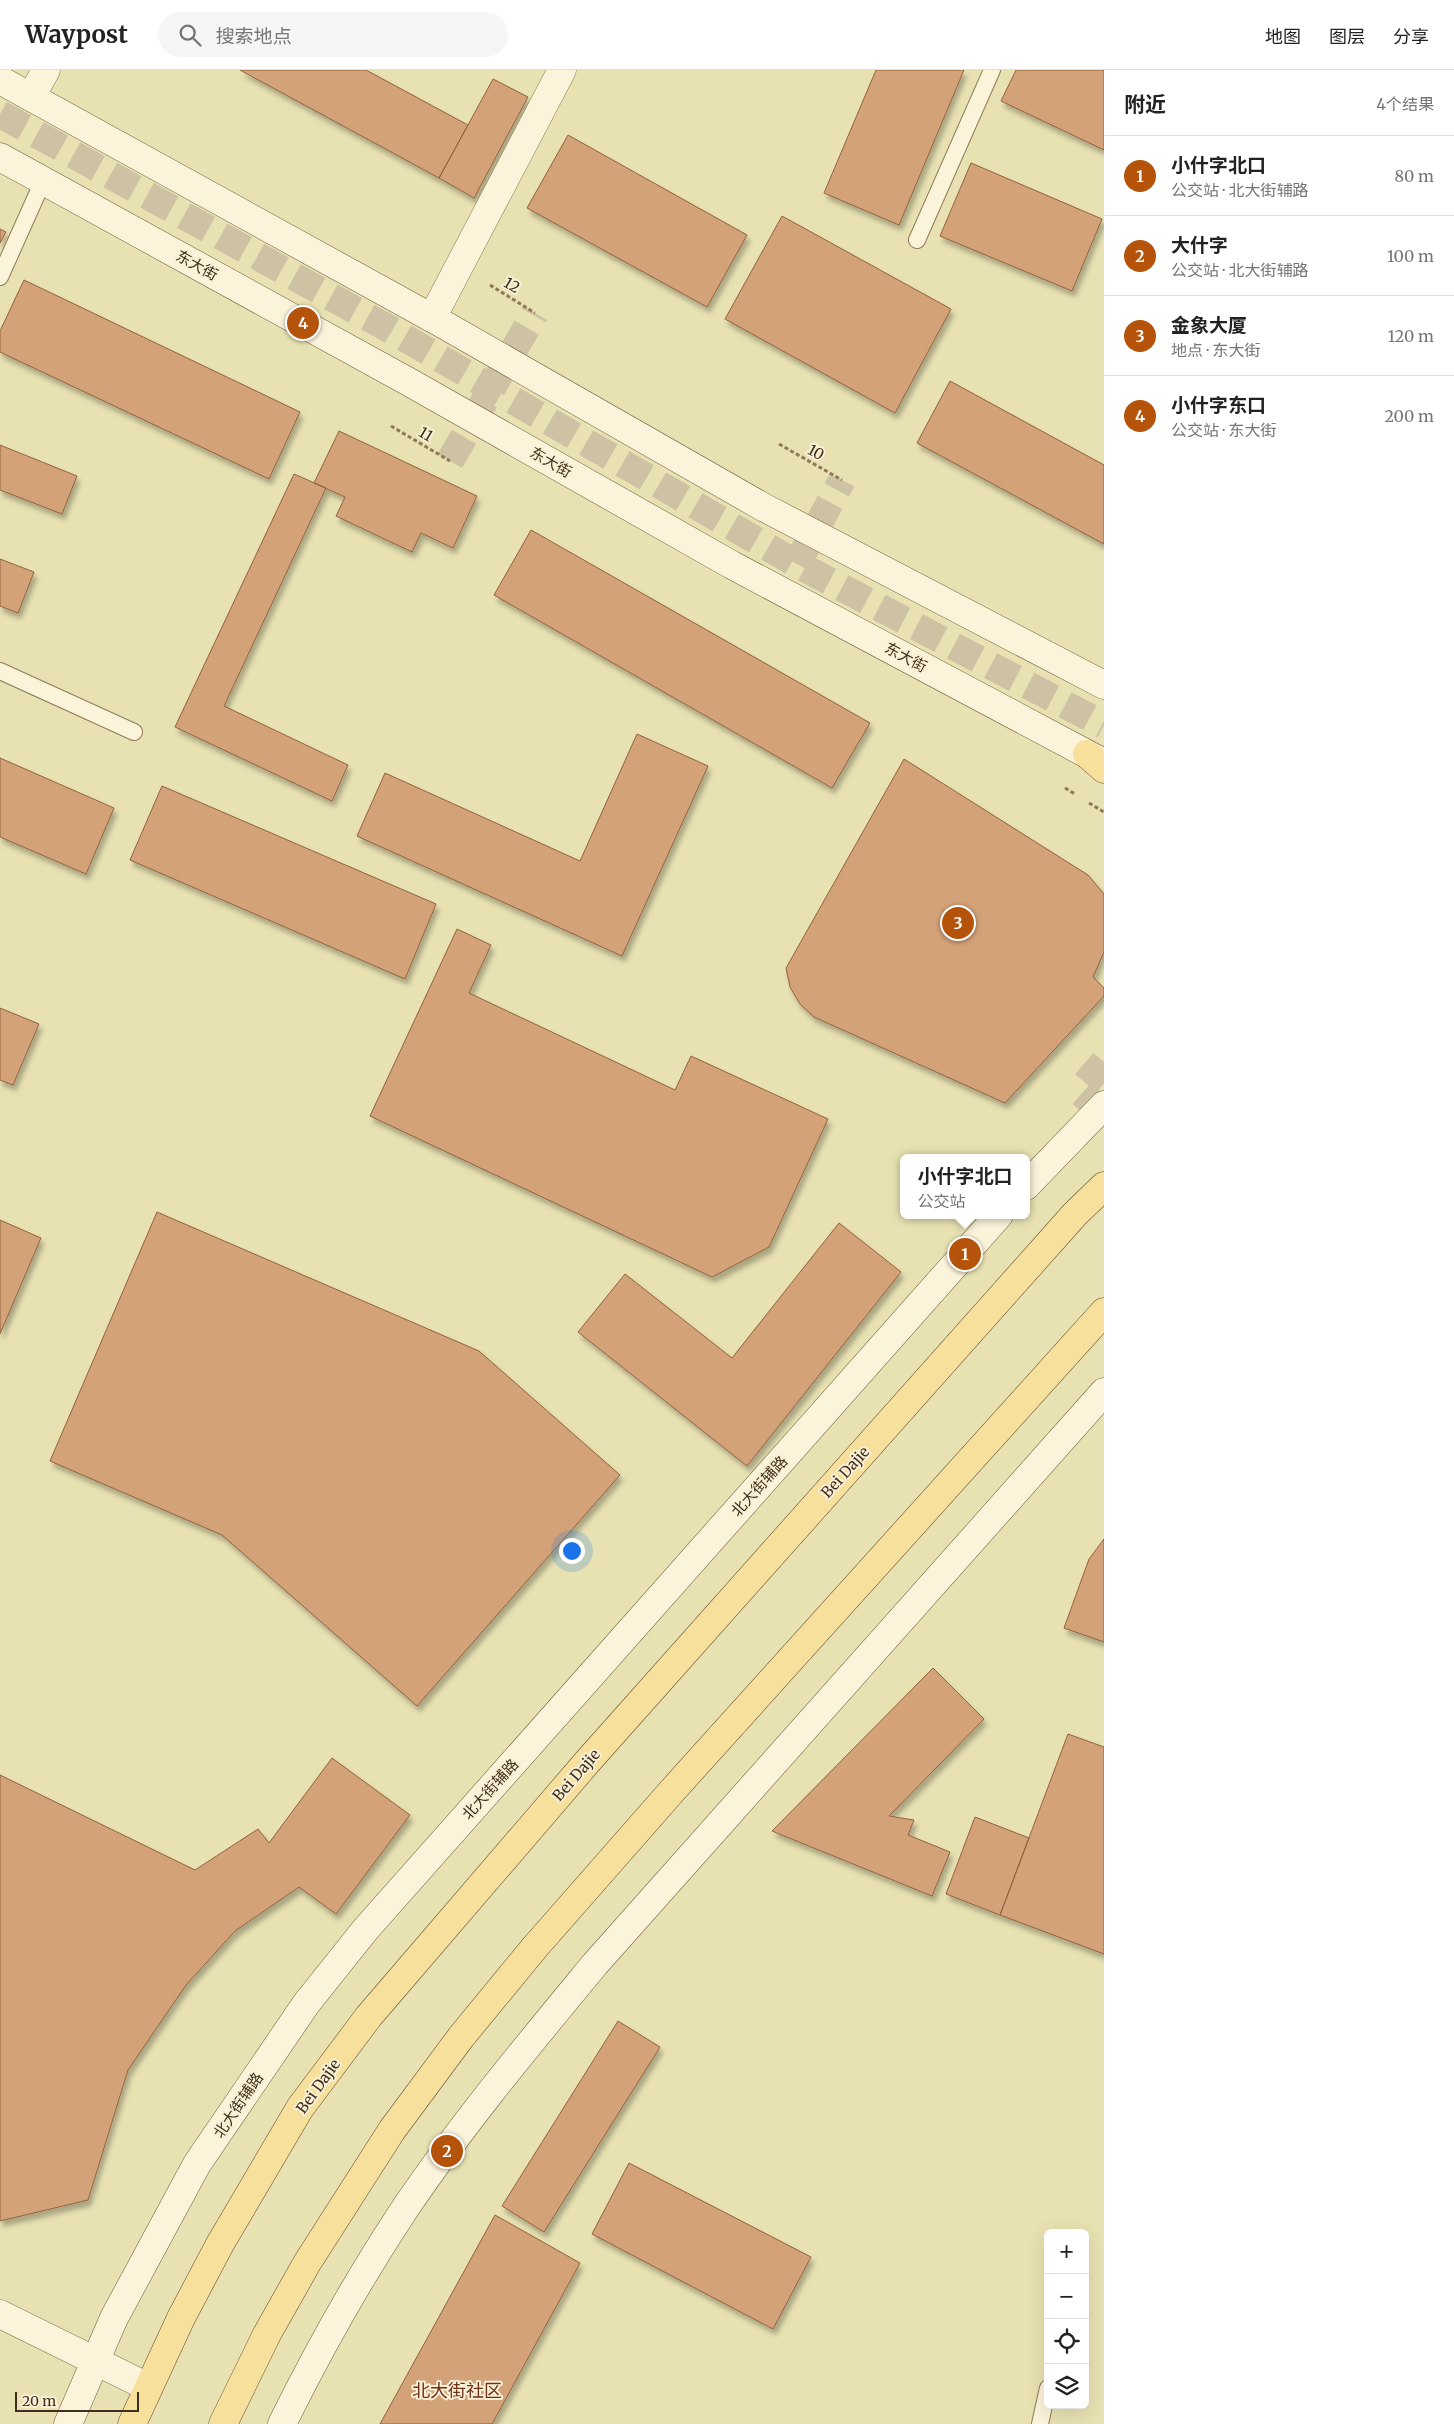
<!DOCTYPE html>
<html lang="zh">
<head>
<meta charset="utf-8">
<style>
  :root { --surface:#fff; --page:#f6f6f6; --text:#222; --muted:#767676; --line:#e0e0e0; --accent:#b45309 }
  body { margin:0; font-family:Merriweather,"Noto Sans SC",serif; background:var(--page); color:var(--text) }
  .controls { position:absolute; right:15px; bottom:15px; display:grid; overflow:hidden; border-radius:8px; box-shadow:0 5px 20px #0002 }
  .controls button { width:45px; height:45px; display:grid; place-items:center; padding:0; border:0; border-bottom:1px solid var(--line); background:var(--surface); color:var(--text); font:25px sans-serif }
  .scale { position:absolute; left:15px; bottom:12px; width:124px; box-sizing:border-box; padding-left:5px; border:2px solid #3e2f1e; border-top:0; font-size:14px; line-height:18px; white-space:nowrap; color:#3e2f1e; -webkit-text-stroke:4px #f9f0d6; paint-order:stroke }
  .you { position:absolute; left:571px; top:1480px; width:18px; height:18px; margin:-12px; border:4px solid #fff; border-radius:50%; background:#1a73e8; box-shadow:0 0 0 8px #1a73e833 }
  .badge { display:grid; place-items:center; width:32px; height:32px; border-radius:50%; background:var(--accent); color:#fff; font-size:16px; font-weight:700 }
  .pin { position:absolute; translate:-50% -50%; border:2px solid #fff; box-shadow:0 1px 5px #0006 }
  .popup { position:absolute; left:900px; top:1084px; width:130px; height:65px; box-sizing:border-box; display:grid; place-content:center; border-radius:8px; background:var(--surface); filter:drop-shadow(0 1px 4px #0005); font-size:16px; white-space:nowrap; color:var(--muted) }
  .popup b { font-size:19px; color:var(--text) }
  .popup::after { content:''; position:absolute; left:50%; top:100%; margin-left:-10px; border:10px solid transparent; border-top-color:var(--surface) }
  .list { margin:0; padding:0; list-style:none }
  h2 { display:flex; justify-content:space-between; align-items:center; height:65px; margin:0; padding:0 20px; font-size:21px }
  h2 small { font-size:16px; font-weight:400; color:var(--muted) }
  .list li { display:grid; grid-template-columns:32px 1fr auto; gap:15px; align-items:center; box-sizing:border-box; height:80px; padding:0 20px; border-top:1px solid var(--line) }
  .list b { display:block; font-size:19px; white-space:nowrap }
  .list p { margin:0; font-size:16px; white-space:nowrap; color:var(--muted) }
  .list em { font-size:16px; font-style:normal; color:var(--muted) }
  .icon { flex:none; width:28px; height:28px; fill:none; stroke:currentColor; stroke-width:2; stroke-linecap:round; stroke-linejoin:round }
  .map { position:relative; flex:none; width:1104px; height:2354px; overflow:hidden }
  header { display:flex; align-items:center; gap:30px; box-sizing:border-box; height:70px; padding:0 25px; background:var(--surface); border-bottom:1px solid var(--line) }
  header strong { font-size:24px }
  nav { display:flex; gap:28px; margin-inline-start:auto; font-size:18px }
  .search { width:350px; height:45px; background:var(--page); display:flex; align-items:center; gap:12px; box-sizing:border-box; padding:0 18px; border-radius:28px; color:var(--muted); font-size:19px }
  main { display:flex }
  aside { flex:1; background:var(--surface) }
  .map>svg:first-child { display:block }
  .farmland { fill:#e8e2b2; fill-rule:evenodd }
  .building { fill:#d3a279; stroke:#91623d; filter:url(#shadow) }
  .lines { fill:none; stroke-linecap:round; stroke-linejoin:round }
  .street-tunnel { stroke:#cec2a4; stroke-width:28; stroke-dasharray:28 14; stroke-linecap:butt }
  .lane-casing { stroke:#8f7959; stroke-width:18 }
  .street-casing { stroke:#8f7959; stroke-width:29 }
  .secondary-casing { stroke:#71593d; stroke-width:29 }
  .primary-casing { stroke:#5d462e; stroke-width:29 }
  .path { stroke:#8f7959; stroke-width:3; stroke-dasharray:4 2.5; stroke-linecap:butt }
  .lane { stroke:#fbf3da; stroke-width:16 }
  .street { stroke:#fbf3da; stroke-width:28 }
  .secondary { stroke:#fbf3da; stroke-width:28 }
  .primary { stroke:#f7df9c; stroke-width:28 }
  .labels { text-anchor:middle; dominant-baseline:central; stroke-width:4; stroke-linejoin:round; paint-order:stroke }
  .street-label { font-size:15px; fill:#3e2f1e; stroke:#f9f0d6 }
  .quarter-label { font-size:18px; fill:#6f301a; stroke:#f9f0d6 }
</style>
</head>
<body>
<header>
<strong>Waypost</strong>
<div class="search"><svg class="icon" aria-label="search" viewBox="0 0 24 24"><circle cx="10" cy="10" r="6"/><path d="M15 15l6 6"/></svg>搜索地点</div>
<nav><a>地图</a><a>图层</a><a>分享</a></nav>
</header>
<main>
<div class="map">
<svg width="1104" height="2354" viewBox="0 0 1104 2354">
  <defs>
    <filter id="shadow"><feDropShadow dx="3" dy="5.5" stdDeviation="2.5" flood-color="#0004"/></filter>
  </defs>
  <rect width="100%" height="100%" fill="#f2e7c6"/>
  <path class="farmland" d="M 0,0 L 1104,0 L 1104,2354 L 0,2354 ZM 904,1088 L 1026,1088 L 1026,1145 L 904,1145 ZM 1048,2163 L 1085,2163 L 1085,2335 L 1048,2335 Z"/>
  <path class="building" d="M 240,0 L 366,0 L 468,55 L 439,108 Z
    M 876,0 L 964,0 L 899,155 L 824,123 Z
    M 1016,0 L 1104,0 L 1104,80 L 1001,31 Z
    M 493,9 L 528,27 L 474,128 L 439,108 Z
    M 568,65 L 747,165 L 707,237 L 527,138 Z
    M 971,93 L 1102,149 L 1072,221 L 940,166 Z
    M 782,146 L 951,239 L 895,343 L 725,249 Z
    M 0,159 L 6,162 L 0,173 Z
    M 24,210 L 300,342 L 269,409 L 0,282 L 0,261 Z
    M 950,311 L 1104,395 L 1104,474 L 917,373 Z
    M 339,361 L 477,426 L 453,478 L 421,463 L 412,482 L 336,446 L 345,427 L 314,413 Z
    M 0,375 L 77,406 L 62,444 L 0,420 Z
    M 294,404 L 326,418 L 224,636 L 348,695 L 332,731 L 175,657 Z
    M 531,460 L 870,653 L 832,718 L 494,525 Z
    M 0,489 L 34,502 L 18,543 L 0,536 Z
    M 637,664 L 708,696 L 622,886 L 357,766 L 385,703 L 580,791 Z
    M 0,688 L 114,738 L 86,804 L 0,767 Z
    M 904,689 L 1088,805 L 1104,824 L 1104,882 L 1093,907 L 1104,918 L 1104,926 L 1005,1033 L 814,947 L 800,934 L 790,917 L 786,898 Z
    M 162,716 L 436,834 L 405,909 L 130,790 Z
    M 457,859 L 491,875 L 469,923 L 675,1020 L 691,986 L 828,1049 L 769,1177 L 712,1207 L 370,1046 Z
    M 0,938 L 39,954 L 13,1015 L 0,1010 Z
    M 157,1142 L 479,1281 L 620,1405 L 417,1636 L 222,1465 L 50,1391 Z
    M 0,1150 L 41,1168 L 0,1264 Z
    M 839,1153 L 901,1202 L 747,1396 L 578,1262 L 625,1204 L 732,1288 Z
    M 1104,1469 L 1104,1572 L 1064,1558 L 1089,1489 Z
    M 933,1598 L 984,1649 L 889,1746 L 914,1750 L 908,1765 L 950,1782 L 932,1826 L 772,1761 Z
    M 1068,1664 L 1104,1677 L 1104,1884 L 1000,1845 Z
    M 332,1688 L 410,1745 L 336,1844 L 299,1817 L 235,1861 L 186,1915 L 128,2000 L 88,2130 L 0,2151 L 0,1705 L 195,1800 L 258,1759 L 269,1773 Z
    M 975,1747 L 1029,1768 L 1000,1845 L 946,1824 Z
    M 618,1951 L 660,1977 L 544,2162 L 502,2136 Z
    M 629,2093 L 811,2187 L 773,2259 L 592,2164 Z
    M 495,2145 L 580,2193 L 492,2354 L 380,2354 Z"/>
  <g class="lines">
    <path class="street-tunnel" d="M 0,44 L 384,256 L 797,494 L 1104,655
      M 450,391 L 535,243
      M 797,494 L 842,410
      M 1104,992 L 1079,1021 L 1104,1043"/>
    <g class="lane-casing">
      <path id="lane" d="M 917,170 L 992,0
        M 0,207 L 43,111
        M 0,601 L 134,662
        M 1040,2354 L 1048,2318"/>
    </g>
    <g class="street-casing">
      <path id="street" d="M 31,27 L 46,0
        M 432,248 L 562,0
        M 0,2244 L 148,2317"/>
    </g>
    <g class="secondary-casing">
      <path id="secondary" d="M 0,10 L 441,253 L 763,437 L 1104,615
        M 0,87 L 409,312 L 732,495 L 1104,693
        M 1026,1116 L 1104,1035
        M 68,2354 L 114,2248 L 197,2094 L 306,1934 L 365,1860 L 999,1145
        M 282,2354 C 318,2281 359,2208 404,2140 C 462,2054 529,1974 595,1894 L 1104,1322"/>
    </g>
    <g class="primary-casing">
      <path id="primary" d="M 1087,684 L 1104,699
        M 132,2354 L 181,2248 L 220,2174 L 300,2038 L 369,1946 L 588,1691 L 1075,1144 L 1104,1116
        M 223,2354 L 267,2264 L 307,2193 L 392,2060 L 461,1967 L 535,1877 L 672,1721 L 1104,1242"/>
    </g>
    <path class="path" d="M 490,215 L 535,243
      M 391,356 L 450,391
      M 779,374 L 842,410
      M 1065,718 L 1075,724
      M 1089,733 L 1104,742"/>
    <use href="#lane" class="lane"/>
    <use href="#street" class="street"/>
    <use href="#secondary" class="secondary"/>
    <use href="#primary" class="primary"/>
  </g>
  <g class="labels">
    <g class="street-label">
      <text transform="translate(197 195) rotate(29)">东大街</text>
      <text transform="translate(512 215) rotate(31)">12</text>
      <text transform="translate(426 364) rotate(31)">11</text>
      <text transform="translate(816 382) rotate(29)">10</text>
      <text transform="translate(551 392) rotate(30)">东大街</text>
      <text transform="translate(906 587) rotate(28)">东大街</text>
      <text transform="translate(845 1402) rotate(-48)">Bei Dajie</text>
      <text transform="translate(759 1416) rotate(-48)">北大街辅路</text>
      <text transform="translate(576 1705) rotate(-49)">Bei Dajie</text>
      <text transform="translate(490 1719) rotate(-48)">北大街辅路</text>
      <text transform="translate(318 2016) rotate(-54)">Bei Dajie</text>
      <text transform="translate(238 2035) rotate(-56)">北大街辅路</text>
    </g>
    <g class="quarter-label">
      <text x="457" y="2320">北大街社区</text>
    </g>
  </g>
</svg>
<div class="controls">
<button>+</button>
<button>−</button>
<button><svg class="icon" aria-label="locate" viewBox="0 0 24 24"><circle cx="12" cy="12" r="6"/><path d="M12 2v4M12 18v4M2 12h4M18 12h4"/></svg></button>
<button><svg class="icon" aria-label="layers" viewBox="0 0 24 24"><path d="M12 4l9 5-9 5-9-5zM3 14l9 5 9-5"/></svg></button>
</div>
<div class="scale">20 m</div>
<div class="you"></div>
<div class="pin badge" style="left:965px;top:1184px">1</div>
<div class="popup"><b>小什字北口</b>公交站</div>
<div class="pin badge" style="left:447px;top:2081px">2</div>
<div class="pin badge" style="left:958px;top:853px">3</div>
<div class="pin badge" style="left:303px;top:253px">4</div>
</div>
<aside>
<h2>附近<small>4个结果</small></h2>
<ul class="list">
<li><span class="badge">1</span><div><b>小什字北口</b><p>公交站 · 北大街辅路</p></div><em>80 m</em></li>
<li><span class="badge">2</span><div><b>大什字</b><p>公交站 · 北大街辅路</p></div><em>100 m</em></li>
<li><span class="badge">3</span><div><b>金象大厦</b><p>地点 · 东大街</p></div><em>120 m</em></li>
<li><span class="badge">4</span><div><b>小什字东口</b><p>公交站 · 东大街</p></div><em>200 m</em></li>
</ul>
</aside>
</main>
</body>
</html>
